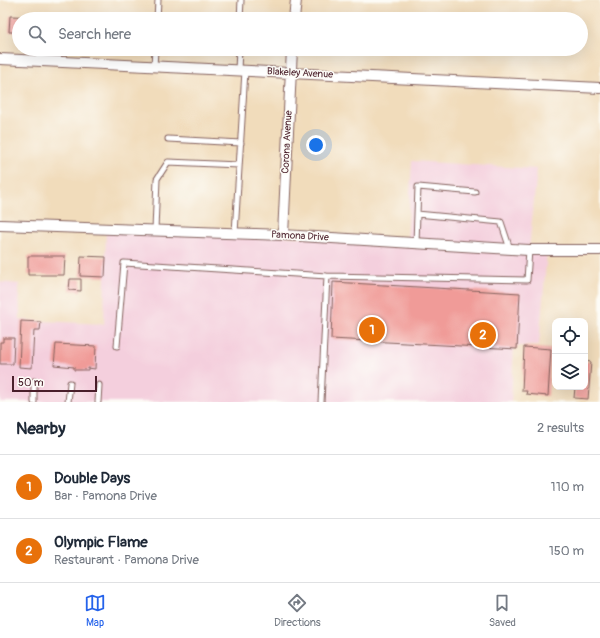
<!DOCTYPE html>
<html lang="en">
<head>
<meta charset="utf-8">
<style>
  :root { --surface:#fff; --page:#f6f6f7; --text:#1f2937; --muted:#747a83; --line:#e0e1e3; --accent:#2563eb }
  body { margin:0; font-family:Pangolin,sans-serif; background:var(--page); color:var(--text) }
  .controls { position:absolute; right:12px; bottom:12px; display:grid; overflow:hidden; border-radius:8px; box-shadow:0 4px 16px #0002 }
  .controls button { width:36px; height:36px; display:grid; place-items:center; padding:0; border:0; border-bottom:1px solid var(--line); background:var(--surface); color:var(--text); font:20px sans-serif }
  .scale { position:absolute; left:12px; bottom:10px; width:85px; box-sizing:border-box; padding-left:4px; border:2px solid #4a1f2b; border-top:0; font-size:11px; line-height:14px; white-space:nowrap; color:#4a1f2b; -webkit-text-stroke:3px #fdfcf7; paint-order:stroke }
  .you { position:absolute; left:316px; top:145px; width:14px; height:14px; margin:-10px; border:3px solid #fff; border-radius:50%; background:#1a73e8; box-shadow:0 0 0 6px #1a73e833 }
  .badge { display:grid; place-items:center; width:26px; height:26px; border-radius:50%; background:var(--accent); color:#fff; font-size:13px; font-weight:700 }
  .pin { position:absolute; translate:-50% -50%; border:2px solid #fff; box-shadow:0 1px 4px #0006 }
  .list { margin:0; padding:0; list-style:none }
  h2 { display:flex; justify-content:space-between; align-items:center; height:52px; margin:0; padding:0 16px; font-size:17px }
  h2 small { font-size:13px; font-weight:400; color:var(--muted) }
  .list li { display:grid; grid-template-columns:26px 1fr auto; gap:12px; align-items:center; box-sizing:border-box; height:64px; padding:0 16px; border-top:1px solid var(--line) }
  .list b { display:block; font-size:15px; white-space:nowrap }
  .list p { margin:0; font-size:13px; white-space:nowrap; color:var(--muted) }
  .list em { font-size:13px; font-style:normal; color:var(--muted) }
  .icon { flex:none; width:22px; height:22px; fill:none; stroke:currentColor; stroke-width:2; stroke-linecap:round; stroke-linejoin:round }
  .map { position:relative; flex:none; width:600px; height:402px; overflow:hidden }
  .search { position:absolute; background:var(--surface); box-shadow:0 4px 16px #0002; left:12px; right:12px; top:12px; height:44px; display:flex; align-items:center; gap:10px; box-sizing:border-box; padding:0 14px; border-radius:22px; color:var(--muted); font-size:15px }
  .sheet { height:180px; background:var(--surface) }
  nav { display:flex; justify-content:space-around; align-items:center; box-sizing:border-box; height:56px; border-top:1px solid var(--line); background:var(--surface); font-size:11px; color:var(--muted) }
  nav a { display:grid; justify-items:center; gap:2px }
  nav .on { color:var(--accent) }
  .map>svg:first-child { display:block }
  .built { fill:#f4cfdd }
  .building { fill:#f09b98 }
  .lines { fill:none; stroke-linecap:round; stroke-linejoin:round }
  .service-casing { stroke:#84615d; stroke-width:7 }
  .minor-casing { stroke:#84615d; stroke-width:12 }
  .service { stroke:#fff; stroke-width:5 }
  .minor { stroke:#fff; stroke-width:10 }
  .labels { text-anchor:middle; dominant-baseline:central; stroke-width:3; stroke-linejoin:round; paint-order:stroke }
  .street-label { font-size:10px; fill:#4a1f2b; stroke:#fdfcf7 }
</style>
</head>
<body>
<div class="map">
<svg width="600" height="402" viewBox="0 0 600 402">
  <rect width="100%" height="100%" fill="#fdfcf7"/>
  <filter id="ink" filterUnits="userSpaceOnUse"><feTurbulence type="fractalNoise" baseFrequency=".025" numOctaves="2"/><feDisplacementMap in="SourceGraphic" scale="8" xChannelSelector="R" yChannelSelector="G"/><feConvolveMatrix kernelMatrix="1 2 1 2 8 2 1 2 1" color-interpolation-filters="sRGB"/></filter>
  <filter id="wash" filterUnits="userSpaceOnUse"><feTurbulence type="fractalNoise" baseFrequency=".012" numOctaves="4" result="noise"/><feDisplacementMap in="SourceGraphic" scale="16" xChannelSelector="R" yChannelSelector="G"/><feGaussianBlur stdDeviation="0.9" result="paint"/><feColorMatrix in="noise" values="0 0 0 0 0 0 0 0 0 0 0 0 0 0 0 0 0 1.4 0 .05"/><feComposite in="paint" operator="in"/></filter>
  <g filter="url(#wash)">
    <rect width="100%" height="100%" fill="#f1dcbb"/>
    <path class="built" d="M 412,161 L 537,169 L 529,250 L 547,251 L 539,346 L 514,346 L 511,402 L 0,402 L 0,282 L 19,284 L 20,320 L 104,324 L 106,228 L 407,242 Z"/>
    <g id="blocks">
      <path class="building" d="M 10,16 L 42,17 L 42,19 L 19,19 L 19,32 L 9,32 Z
        M 28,256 L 65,256 L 64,275 L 28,275 Z
        M 81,256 L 106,257 L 105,277 L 80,276 Z
        M 70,279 L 81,279 L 81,291 L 69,290 Z
        M 333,282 L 520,293 L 517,349 L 331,339 Z
        M 21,321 L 41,322 L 40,330 L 34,330 L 32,368 L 19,367 Z
        M 3,338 L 14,338 L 13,364 L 0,364 L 0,342 L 3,342 Z
        M 56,344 L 96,346 L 95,369 L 88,368 L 88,370 L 74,370 L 74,367 L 54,365 Z
        M 524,347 L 551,349 L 548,396 L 526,394 L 527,391 L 522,391 Z
        M 585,361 L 591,362 L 588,399 L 574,398 L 575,387 L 585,387 Z"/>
    </g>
  </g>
  <g filter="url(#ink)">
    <use href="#blocks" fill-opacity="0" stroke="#84615d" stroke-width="1"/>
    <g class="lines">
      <g class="service-casing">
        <path id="service" d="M 157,19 L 158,0
          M 240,19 L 241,0
          M 154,67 L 155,49
          M 238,70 L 239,49
          M 168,139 L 241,143
          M 475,192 L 418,187 L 417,214 L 501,222 L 510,249
          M 155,230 L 157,179 L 168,162 L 239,165
          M 235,233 L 245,71
          M 416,243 L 417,214
          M 117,346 L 124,263 L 327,276 L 527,280 L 529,250
          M 34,402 L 34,381
          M 68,402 L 70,383
          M 98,402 L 99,385
          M 321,402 L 327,276"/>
      </g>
      <g class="minor-casing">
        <path id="minor" d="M 294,19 L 296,0
          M 0,59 L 600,88
          M 0,225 L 283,235 L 529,250 L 600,250
          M 283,235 L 292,49"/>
      </g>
      <use href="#service" class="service"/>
      <use href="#minor" class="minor"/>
    </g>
  </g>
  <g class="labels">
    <g class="street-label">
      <text transform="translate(300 73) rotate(3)">Blakeley Avenue</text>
      <text transform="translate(287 142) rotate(-87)">Corona Avenue</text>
      <text transform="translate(300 236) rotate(3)">Pamona Drive</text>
    </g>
  </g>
</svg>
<div class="controls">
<button><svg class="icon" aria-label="locate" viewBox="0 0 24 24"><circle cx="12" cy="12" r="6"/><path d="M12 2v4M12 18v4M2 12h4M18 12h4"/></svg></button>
<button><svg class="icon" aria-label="layers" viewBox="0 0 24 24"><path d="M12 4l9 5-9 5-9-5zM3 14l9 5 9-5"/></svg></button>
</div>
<div class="scale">50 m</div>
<div class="you"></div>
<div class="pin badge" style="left:372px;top:330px;background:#e8710a">1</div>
<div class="pin badge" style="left:483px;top:335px;background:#e8710a">2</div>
<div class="search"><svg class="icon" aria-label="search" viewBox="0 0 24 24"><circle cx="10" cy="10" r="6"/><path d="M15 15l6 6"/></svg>Search here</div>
</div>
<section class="sheet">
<h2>Nearby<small>2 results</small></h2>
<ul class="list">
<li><span class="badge" style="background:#e8710a">1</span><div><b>Double Days</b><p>Bar · Pamona Drive</p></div><em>110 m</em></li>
<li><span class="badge" style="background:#e8710a">2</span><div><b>Olympic Flame</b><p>Restaurant · Pamona Drive</p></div><em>150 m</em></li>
</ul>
</section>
<nav>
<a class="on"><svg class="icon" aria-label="map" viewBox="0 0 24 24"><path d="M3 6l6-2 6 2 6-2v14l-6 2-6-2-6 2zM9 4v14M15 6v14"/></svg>Map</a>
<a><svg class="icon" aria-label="directions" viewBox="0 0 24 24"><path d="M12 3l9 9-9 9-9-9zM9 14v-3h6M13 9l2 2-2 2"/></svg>Directions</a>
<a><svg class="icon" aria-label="saved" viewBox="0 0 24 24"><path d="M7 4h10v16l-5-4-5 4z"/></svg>Saved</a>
</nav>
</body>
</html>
